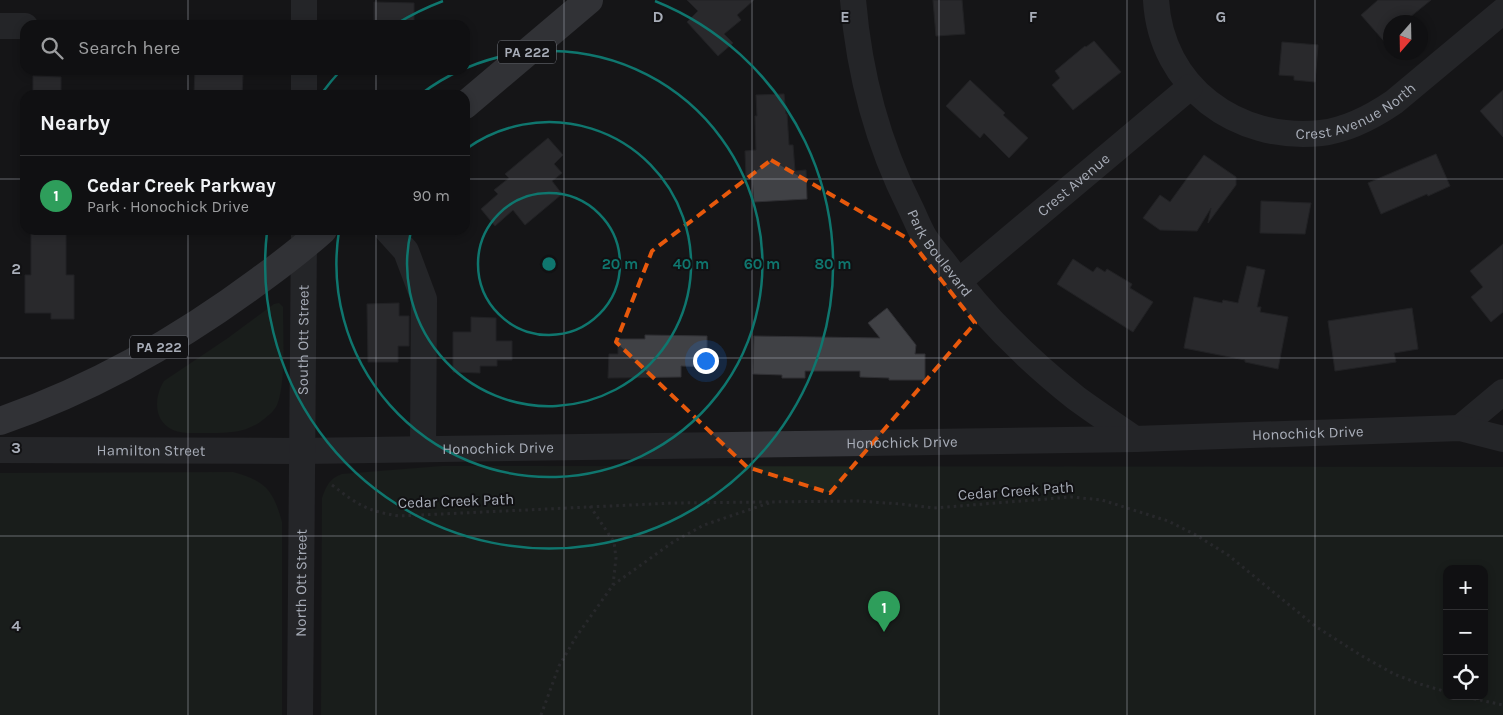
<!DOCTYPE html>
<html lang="en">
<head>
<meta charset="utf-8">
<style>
  body { margin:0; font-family:Karla,sans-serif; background:#1e1e20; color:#f1f3f6 }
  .controls { position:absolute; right:15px; bottom:15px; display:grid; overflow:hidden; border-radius:10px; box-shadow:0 2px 8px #0003 }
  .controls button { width:45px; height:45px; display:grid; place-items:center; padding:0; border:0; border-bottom:1px solid #303032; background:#101012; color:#f1f3f6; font:25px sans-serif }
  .compass { position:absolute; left:1383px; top:15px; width:45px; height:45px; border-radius:50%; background:#101012; box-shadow:0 2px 8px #0003; rotate:200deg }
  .you { position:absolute; left:705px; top:360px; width:18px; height:18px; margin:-12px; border:4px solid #fff; border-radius:50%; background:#1a73e8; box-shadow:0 0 0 8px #1a73e833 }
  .badge { display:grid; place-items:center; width:32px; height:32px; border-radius:50%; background:#f2b134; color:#fff; font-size:16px; font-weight:700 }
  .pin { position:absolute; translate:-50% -41px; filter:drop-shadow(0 1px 2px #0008) }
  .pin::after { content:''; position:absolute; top:26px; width:18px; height:15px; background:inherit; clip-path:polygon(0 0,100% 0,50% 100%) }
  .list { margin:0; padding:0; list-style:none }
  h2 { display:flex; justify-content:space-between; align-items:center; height:65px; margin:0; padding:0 20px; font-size:21px }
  h2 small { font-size:16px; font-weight:400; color:#9c9d9f }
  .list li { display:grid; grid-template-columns:32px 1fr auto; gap:15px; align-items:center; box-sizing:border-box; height:80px; padding:0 20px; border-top:1px solid #303032 }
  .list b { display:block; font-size:19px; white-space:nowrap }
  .list p { margin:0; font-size:16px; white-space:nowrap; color:#9c9d9f }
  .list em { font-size:16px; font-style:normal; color:#9c9d9f }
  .icon { flex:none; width:28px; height:28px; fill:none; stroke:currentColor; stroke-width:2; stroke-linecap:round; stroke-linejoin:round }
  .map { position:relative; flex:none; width:1503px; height:715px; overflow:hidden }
  .search { position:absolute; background:#101012; box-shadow:0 2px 8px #0003; left:20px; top:20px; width:450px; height:55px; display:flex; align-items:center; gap:12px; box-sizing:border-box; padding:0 18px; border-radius:15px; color:#9c9d9f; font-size:19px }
  .panel { position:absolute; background:#101012; box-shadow:0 2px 8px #0003; left:20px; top:90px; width:450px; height:145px; border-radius:15px }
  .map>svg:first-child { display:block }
  .green { fill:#1e261f; fill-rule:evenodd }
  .building { fill:#404145; stroke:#303034 }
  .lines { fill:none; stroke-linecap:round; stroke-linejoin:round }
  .path { stroke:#3d3f44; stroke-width:3; stroke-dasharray:2.5 4; stroke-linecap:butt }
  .minor { stroke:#37383d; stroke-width:26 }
  .major { stroke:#53555c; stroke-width:28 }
  .marked { fill:none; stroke:#e8590c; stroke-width:4; stroke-dasharray:10 6; stroke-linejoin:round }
  .grid { fill:none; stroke:#a8adb8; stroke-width:1; stroke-opacity:0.55 }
  .ring { fill:none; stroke:#0f766e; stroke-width:2.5 }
  .labels { text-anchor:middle; stroke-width:4; stroke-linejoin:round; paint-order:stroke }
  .shield { fill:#111113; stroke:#7b7e86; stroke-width:1 }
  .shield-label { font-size:14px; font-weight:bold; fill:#a8adb8 }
  .street-label { font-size:15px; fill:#a8adb8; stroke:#111113 }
  .grid-label { font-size:16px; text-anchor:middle; font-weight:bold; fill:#a8adb8; stroke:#111113; stroke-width:4; stroke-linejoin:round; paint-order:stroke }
  .centre { fill:#0f766e; stroke:#111113; stroke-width:2.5 }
  .ring-label { font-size:15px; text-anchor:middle; font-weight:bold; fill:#0f766e; stroke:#111113; stroke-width:4; stroke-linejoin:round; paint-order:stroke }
</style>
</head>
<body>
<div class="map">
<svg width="1503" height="715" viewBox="0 0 1503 715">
  <rect width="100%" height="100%" fill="#161618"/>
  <path class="green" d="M279,303L283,307C283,333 286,383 277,405C275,410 269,415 264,419C246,434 226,433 203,433C193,433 182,434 173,430C153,421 154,397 164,381L228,338L274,304Z
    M442,466L1503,467V715H321L322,498C326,486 330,478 342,474ZM1447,569H1484V696H1447Z
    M233,472C266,481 273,490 282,522V715H0V473Z"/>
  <path class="building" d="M687,0H754L737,15L741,20L724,34L733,43L718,56L687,22L698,11Z
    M933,0H962L965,34L936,36Z
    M1378,0H1431L1404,22H1390V48L1361,15Z
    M374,2L414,3V25H374Z
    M1094,41L1121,72L1073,110L1052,85L1060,78L1055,71L1085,46L1086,47Z
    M1282,42L1318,45L1315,82L1294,80V76L1279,75Z
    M195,70H234V74H243L242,95H194Z
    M33,76L61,77V95H33Z
    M970,80L1005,113L1003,115L1028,138L1009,158L984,133L980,138L946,106Z
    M1503,90V137L1480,111Z
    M784,94L786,114H787L789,145H793L795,171L806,170L807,199L754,202L752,177H746L745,151L756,150L755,116H757L756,95Z
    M548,138L563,155L554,164L562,173L552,181L562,194L525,225L513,210L495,226L481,209L498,194L494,190L509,178L505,174Z
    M1436,154L1450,186L1428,196L1427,194L1381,214L1368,183Z
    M1204,155L1236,177V185L1208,223L1211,208L1197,231L1160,230L1143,218L1160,195L1170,202Z
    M1261,201L1311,203L1305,234L1260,233Z
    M31,230H66V275H74V319H51V313H25V275H31Z
    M1503,244V312L1491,322L1471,297L1483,287L1470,271Z
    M1073,259L1093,272L1097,267L1105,272L1107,269L1132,284L1130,288L1153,302L1133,332L1057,284Z
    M1247,266L1265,270L1257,307H1261L1260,312L1288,317L1278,369L1245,362V360L1184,348L1194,297L1222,303L1223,300L1238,303Z
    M399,303V316H409V346H398V362H368L367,304Z
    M887,308L916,345L915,354H925V380H889V378L860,377V371H805V378H782V375L753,374L754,336L880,338L868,323Z
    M1412,308L1418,349L1394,353L1396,362L1335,371L1328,321Z
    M471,317L496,318V341H512V360H497V366H480V373L453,372V332H471Z
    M645,335L707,336V367L681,366V377L608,378L609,354H618V339H645Z"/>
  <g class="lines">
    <path class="path" d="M332,485C358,505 367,511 399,516L673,503L858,501L901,504L934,508L1071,497L1102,500L1168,521L1196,535L1228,555L1315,626L1362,656L1394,674L1420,684L1447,692
      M590,506L614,542L616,558L613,585
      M1461,696L1503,705
      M541,715L559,666L576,637L613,585L673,542L704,525L769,503"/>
    <g class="minor">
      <path d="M304,0V25"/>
      <path id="s1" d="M853,0C859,72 877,142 910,207C915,217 919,228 925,238C931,247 939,256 946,265C982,315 1027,359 1076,398C1095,412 1115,425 1135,439"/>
      <path id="s2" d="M1156,0C1161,87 1237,142 1321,133C1348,130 1372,117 1394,102L1503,11"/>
      <path d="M0,26H25"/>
      <path d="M304,95V70"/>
      <path d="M387,230L406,251L424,299L423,449"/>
      <path id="s3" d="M958,282L1190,87"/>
      <path d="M1460,428L1503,392"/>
      <path id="s4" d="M0,450L301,451L731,445L1135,439L1460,428L1503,439"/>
      <path id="s5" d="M300,715L304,230"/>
    </g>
    <path class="major" d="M465,105L589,0
      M0,421C93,389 182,338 260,280C282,264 303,248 323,230"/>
  </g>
  <path d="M0 0H1503V715H0ZM771,160L910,240L975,323L830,493L747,467L616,342L652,251Z" fill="#161618" fill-opacity=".55" fill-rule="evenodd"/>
  <path class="marked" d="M771,160L910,240L975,323L830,493L747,467L616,342L652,251Z"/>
  <path class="grid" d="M188,0V25M376,0V25M564,0V715M752,0V715M939,0V715M1127,0V715M1315,0V715M188,70V95M376,70V95M0,179H25M465,179H1503M188,230V715M376,230V715M0,358H1503M0,536H1503"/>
  <g class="ring">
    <circle cx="549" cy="264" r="71"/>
    <path d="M466 149A142 142 0 1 1 411 231"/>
    <path d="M421 94A213 213 0 0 1 461 70M466 68A213 213 0 1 1 339 231"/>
    <path d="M322 93A284 284 0 0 1 341 70M396 24A284 284 0 0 1 443 1M655 1A284 284 0 1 1 267 232"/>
  </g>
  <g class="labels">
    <g class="shield">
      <rect x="498" y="40.5" width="58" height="23" rx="4"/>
      <rect x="130" y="335.5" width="58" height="23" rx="4"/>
    </g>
    <g class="shield-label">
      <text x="527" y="57">PA 222</text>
      <text x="159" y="352">PA 222</text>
    </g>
    <g class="street-label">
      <text dy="5" stroke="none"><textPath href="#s2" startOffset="278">Crest Avenue North</textPath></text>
      <text dy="5" stroke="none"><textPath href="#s3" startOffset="151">Crest Avenue</textPath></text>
      <text dy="5" stroke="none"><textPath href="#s1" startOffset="271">Park Boulevard</textPath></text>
      <text dy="5" stroke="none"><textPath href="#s5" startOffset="375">South Ott Street</textPath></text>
      <text dy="5" stroke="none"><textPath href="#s4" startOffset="1308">Honochick Drive</textPath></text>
      <text dy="5" stroke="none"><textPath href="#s4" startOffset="902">Honochick Drive</textPath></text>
      <text dy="5" stroke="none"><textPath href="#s4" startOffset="498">Honochick Drive</textPath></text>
      <text dy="5" stroke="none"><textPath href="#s4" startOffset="151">Hamilton Street</textPath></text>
      <text transform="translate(1016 491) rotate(-4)" y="5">Cedar Creek Path</text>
      <text transform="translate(456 501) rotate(-2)" y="5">Cedar Creek Path</text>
      <text dy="5" stroke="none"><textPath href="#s5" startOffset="132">North Ott Street</textPath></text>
    </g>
  </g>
  <g class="grid-label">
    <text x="658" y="22">D</text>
    <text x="845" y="22">E</text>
    <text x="1033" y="22">F</text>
    <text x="1221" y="22">G</text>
    <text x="16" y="274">2</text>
    <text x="16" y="453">3</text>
    <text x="16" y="631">4</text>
  </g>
  <circle cx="549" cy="264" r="8" class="centre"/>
  <g class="ring-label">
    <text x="620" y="269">20 m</text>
    <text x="691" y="269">40 m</text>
    <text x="762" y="269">60 m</text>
    <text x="833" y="269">80 m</text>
  </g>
</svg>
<div class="controls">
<button>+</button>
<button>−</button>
<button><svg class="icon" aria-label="locate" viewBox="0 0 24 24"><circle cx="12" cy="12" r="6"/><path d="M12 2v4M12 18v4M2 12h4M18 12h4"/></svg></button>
</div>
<svg class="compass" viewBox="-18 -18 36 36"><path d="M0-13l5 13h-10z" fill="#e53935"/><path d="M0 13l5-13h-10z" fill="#9c9d9f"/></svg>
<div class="you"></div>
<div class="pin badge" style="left:884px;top:632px;background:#2e9e5b">1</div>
<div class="search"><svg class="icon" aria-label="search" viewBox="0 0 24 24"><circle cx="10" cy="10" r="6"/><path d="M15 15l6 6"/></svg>Search here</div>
<section class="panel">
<h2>Nearby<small></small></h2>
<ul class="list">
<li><span class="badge" style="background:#2e9e5b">1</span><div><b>Cedar Creek Parkway</b><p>Park · Honochick Drive</p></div><em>90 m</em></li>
</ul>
</section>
</div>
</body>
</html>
